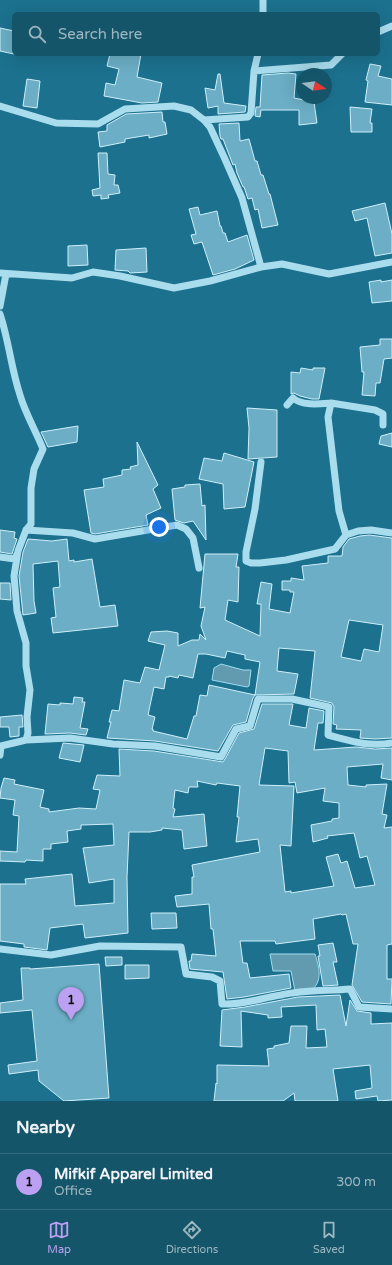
<!DOCTYPE html>
<html lang="en">
<head>
<meta charset="utf-8">
<style>
  body { margin:0; font-family:"Varela Round",sans-serif; background:#225e72; color:#f1f3f6 }
  .compass { position:absolute; left:296px; top:68px; width:36px; height:36px; border-radius:50%; background:#15556a; box-shadow:0 4px 16px #0002; rotate:103deg }
  .you { position:absolute; left:159px; top:527px; width:14px; height:14px; margin:-10px; border:3px solid #fff; border-radius:50%; background:#1a73e8; box-shadow:0 0 0 6px #1a73e833 }
  .badge { display:grid; place-items:center; width:26px; height:26px; border-radius:50%; background:#bca0f2; color:#111; font-size:13px; font-weight:700 }
  .pin { position:absolute; translate:-50% -33px; filter:drop-shadow(0 1px 2px #0008) }
  .pin::after { content:''; position:absolute; top:21px; width:14px; height:12px; background:inherit; clip-path:polygon(0 0,100% 0,50% 100%) }
  .list { margin:0; padding:0; list-style:none }
  h2 { display:flex; justify-content:space-between; align-items:center; height:52px; margin:0; padding:0 16px; font-size:17px }
  h2 small { font-size:13px; font-weight:400; color:#9db7c1 }
  .list li { display:grid; grid-template-columns:26px 1fr auto; gap:12px; align-items:center; box-sizing:border-box; height:56px; padding:0 16px; border-top:1px solid #346b7e }
  .list b { display:block; font-size:15px; white-space:nowrap }
  .list p { margin:0; font-size:13px; white-space:nowrap; color:#9db7c1 }
  .list em { font-size:13px; font-style:normal; color:#9db7c1 }
  .icon { flex:none; width:22px; height:22px; fill:none; stroke:currentColor; stroke-width:2; stroke-linecap:round; stroke-linejoin:round }
  .map { position:relative; flex:none; width:392px; height:1101px; overflow:hidden }
  .search { position:absolute; background:#15556a; box-shadow:0 4px 16px #0002; left:12px; right:12px; top:12px; height:44px; display:flex; align-items:center; gap:10px; box-sizing:border-box; padding:0 14px; border-radius:6px; color:#9db7c1; font-size:15px }
  .sheet { height:108px; background:#15556a }
  nav { display:flex; justify-content:space-around; align-items:center; box-sizing:border-box; height:56px; border-top:1px solid #346b7e; background:#15556a; font-size:11px; color:#9db7c1 }
  nav a { display:grid; justify-items:center; gap:2px }
  nav .on { color:#bca0f2 }
  .map>svg:first-child { display:block }
  .water { fill:#629baf; stroke:#9ddcf0 }
  .building { fill:#6baec5; stroke:#cfeffa; fill-rule:evenodd }
  .lines { fill:none; stroke-linecap:round; stroke-linejoin:round }
  .minor { stroke:#a9ddee; stroke-width:7 }
</style>
</head>
<body>
<div class="map">
<svg width="392" height="1101" viewBox="0 0 392 1101">
  <rect width="100%" height="100%" fill="#1c718e"/>
  <path class="water" d="M221,664L243,670H251L249,686L247,687L212,680L214,668Z
    M270,954H315C319,967 323,980 312,990L295,991L291,971H273Z"/>
  <path class="building" d="M0,28L14,31V54L0,51Z
    M110,54H141L137,77L162,83L158,102L142,103L104,96L106,83L115,85L119,69L107,66Z
    M370,64L381,66L378,76L392,79V105L365,102L368,81L366,80Z
    M288,73L296,74L294,98L314,102L317,123L299,125V110H261L260,117L255,116L256,107H260L262,75Z
    M218,74H220L224,103L246,106L245,112L218,114V106L208,108L205,88L215,90Z
    M27,79L40,81L37,108L23,106Z
    M350,107L372,109L370,123H372V132H351Z
    M162,112L163,122H165L167,134L149,138V135L125,139V142L100,147L98,132L107,131V125L126,114Z
    M239,123L240,141L249,139L255,161H257L261,175H263L269,194H270L278,225L262,228L258,209L255,210L252,198L248,199L244,187H243L237,173L235,164L233,165L223,139H221L220,136L219,124Z
    M98,153H107L108,174L115,175L114,185H118L120,193L108,195L109,198L101,199V195L93,196L92,190L100,188Z
    M385,203L392,234V253L375,256L367,218L355,221L352,211Z
    M198,207L200,215L217,211L220,226H221L223,233H225L228,242L247,235L254,260L235,269L213,275L202,242L194,244L191,235L196,234L189,209Z
    M87,245L88,265L68,266V246Z
    M146,248L147,272L130,273L128,271L115,270L116,250Z
    M381,280V282L392,280V301L372,303L369,282Z
    M380,339H392V358L384,359L380,383H376L375,396L362,395L364,372H362L360,347L380,345Z
    M301,368L313,370V368H325L319,399H312L300,396L294,393L291,394V372L300,373Z
    M247,408L277,410V457L248,459L249,428Z
    M78,426L77,442L48,447L41,432Z
    M392,433V447L379,444L381,436Z
    M137,442L158,485L153,489L161,508L146,515L148,525L95,534L91,533L84,490L104,487L103,479L122,475V470L131,469L130,467L138,465Z
    M224,453L254,462L245,507L224,509L223,484L199,479L204,458L222,461Z
    M200,484L202,506L205,505L206,540L193,521L184,523L175,520L172,489L185,487V485Z
    M0,530L15,532L14,538L17,539L12,554L0,552Z
    M369,535L392,538V738L375,739L360,738L361,730L336,729L337,725L333,724L334,707L332,703L310,698L315,651L279,648L277,671L298,674L294,694L255,695L253,698L246,722L233,725L218,751L155,741L107,738L111,722H109L112,710L119,711L124,680L140,683L145,667L159,670L165,645L148,641L151,632L167,631L178,633V646L192,640H199L200,634L206,640L201,626L205,607L200,608L205,554H238L236,567H239L238,602L228,600L225,620L260,636L261,604H257L261,582L272,584L269,609L290,613L294,592H290V590H282V581H291V578L304,580L302,566L328,563V556H342L343,547L349,539L360,536ZM349,620L383,625L379,652L364,649L361,661L341,657ZM227,651L245,655V659L260,662L255,695L209,685L207,696L200,695L196,716H194L187,739L153,731V729H152L155,717L148,715L154,687L164,689L166,677H169V676L178,678L179,675L193,678L198,654H206L225,658Z
    M28,539L52,541L67,539L69,561L74,560V562L92,559L100,607L115,605L118,626L53,633L51,618L56,617L53,588L60,587L58,561L33,564L34,601L36,613L23,615L19,576L23,552Z
    M0,583H10L11,600L0,599Z
    M74,697L83,698L82,702H85L80,728L88,729L86,735L70,733L45,734L48,704L60,705V703L73,704Z
    M262,704H293L289,725L306,728L309,708L324,711L323,723H318L314,750L356,747L375,749L392,748V780L381,778L383,764L347,767L348,785L366,787V785L387,784L382,814L387,815L384,828L392,827V944L387,945V979H392L391,1004L362,1002L352,985L358,944H353L346,914L342,915L341,914L313,919L315,939L276,944L275,941H240L243,963H247L250,978L289,974L291,988L244,997L227,999L223,972L190,969L189,961H191L192,954L216,956L213,929H211L209,904L177,907L175,896L192,894V877H194L192,865L260,852L258,839L236,842L239,817H237L240,786L217,783L216,785L197,781L198,787H189L188,793L175,790L173,808L175,809L173,817L204,814L207,846L184,849L182,830L162,828V830L150,832H129L127,877L128,933L85,938L83,924L50,928L47,950L24,947V944L0,941V884H26L25,879L72,874L75,906L114,903V879L89,883L83,848L114,845L113,824L81,825V829L67,831L68,842L51,844V849H43V861L26,860L25,862L0,861V851L17,852L19,816L13,815L15,800L0,798L1,788L4,778L15,780L14,784L44,790L40,807L49,809V812L79,808L96,809L100,790L93,789L97,775L120,776L119,749L154,751L223,762L225,759L239,733L254,729ZM265,748L288,751L289,783L295,782L297,793L325,788L323,801L339,803V818L332,819V821L311,825L313,842L328,838L327,836L354,833L360,858L367,856L375,885L355,888L347,861L341,863L338,854L326,857L334,886L291,893V891L285,892L280,845L291,846L294,786L259,785Z
    M22,715L23,727H19V736L10,737L9,727H0V717Z
    M63,743L84,745L80,762L59,758Z
    M151,913H176L177,928L152,929Z
    M333,943L337,962H333L338,985L323,986L318,956H320L318,945Z
    M105,957H122V965L106,966Z
    M99,964L109,1098L64,1101L39,1081L38,1070L9,1074L8,1065L37,1061L32,1010L0,1013V1003L23,1000L21,968H30V969Z
    M125,965H149V978L125,979Z
    M340,995L346,1026L350,1000L357,1011L371,1013V1024L392,1023V1100L378,1101L377,1096L356,1099L355,1091L372,1088L370,1065L333,1069L338,1101H295L294,1093L283,1101H214L216,1083L217,1084V1065L269,1066L267,1049L274,1048V1046L289,1043L291,1026H307L306,1048L327,1047L325,1029L317,1030L316,1005L281,1007L282,1017L268,1018V1015L241,1011L242,1047L220,1046L222,1010L245,1007L298,997Z"/>
  <g class="lines">
    <path class="minor" d="M263,14V0
      M378,32L392,26
      M254,71L331,65L342,54
      M0,106L56,123L98,124L125,109L174,106L191,110L204,120L210,127L224,157L242,198L261,267L282,264L329,274L392,262
      M204,120L248,117L251,113L254,71L258,54
      M0,273L72,278L93,272L120,276L174,288L210,281L261,267
      M0,306L6,274
      M0,314C9,341 11,368 20,395C25,413 36,431 43,449L34,469L31,488V524L26,530L18,551L14,576L17,611L26,643V666L30,690L27,717L28,733L26,740
      M287,405L293,398C302,406 319,404 331,403
      M261,462L255,509L246,552V561L251,563H260L286,560L335,549L346,535L358,531L371,530L392,533
      M26,530L73,533L95,539L177,525L186,529L193,538L199,568
      M346,535L339,511L328,417L331,403L375,410L383,414V425
      M0,557L15,559L17,554
      M0,755L1,746L26,740L70,738L113,744L155,746L221,757L236,729L250,726L258,699H292L329,707L328,735C352,741 367,747 392,743
      M0,949L51,955L100,946L181,947L186,974L212,977L220,981L222,1004C243,1005 261,998 281,995C303,990 327,991 350,989L359,1007L392,1009"/>
  </g>
</svg>
<svg class="compass" viewBox="-18 -18 36 36"><path d="M0-13l5 13h-10z" fill="#e53935"/><path d="M0 13l5-13h-10z" fill="#9db7c1"/></svg>
<div class="you"></div>
<div class="pin badge" style="left:71px;top:1020px">1</div>
<div class="search"><svg class="icon" aria-label="search" viewBox="0 0 24 24"><circle cx="10" cy="10" r="6"/><path d="M15 15l6 6"/></svg>Search here</div>
</div>
<section class="sheet">
<h2>Nearby<small></small></h2>
<ul class="list">
<li><span class="badge">1</span><div><b>Mifkif Apparel Limited</b><p>Office</p></div><em>300 m</em></li>
</ul>
</section>
<nav>
<a class="on"><svg class="icon" aria-label="map" viewBox="0 0 24 24"><path d="M3 6l6-2 6 2 6-2v14l-6 2-6-2-6 2zM9 4v14M15 6v14"/></svg>Map</a>
<a><svg class="icon" aria-label="directions" viewBox="0 0 24 24"><path d="M12 3l9 9-9 9-9-9zM9 14v-3h6M13 9l2 2-2 2"/></svg>Directions</a>
<a><svg class="icon" aria-label="saved" viewBox="0 0 24 24"><path d="M7 4h10v16l-5-4-5 4z"/></svg>Saved</a>
</nav>
</body>
</html>
